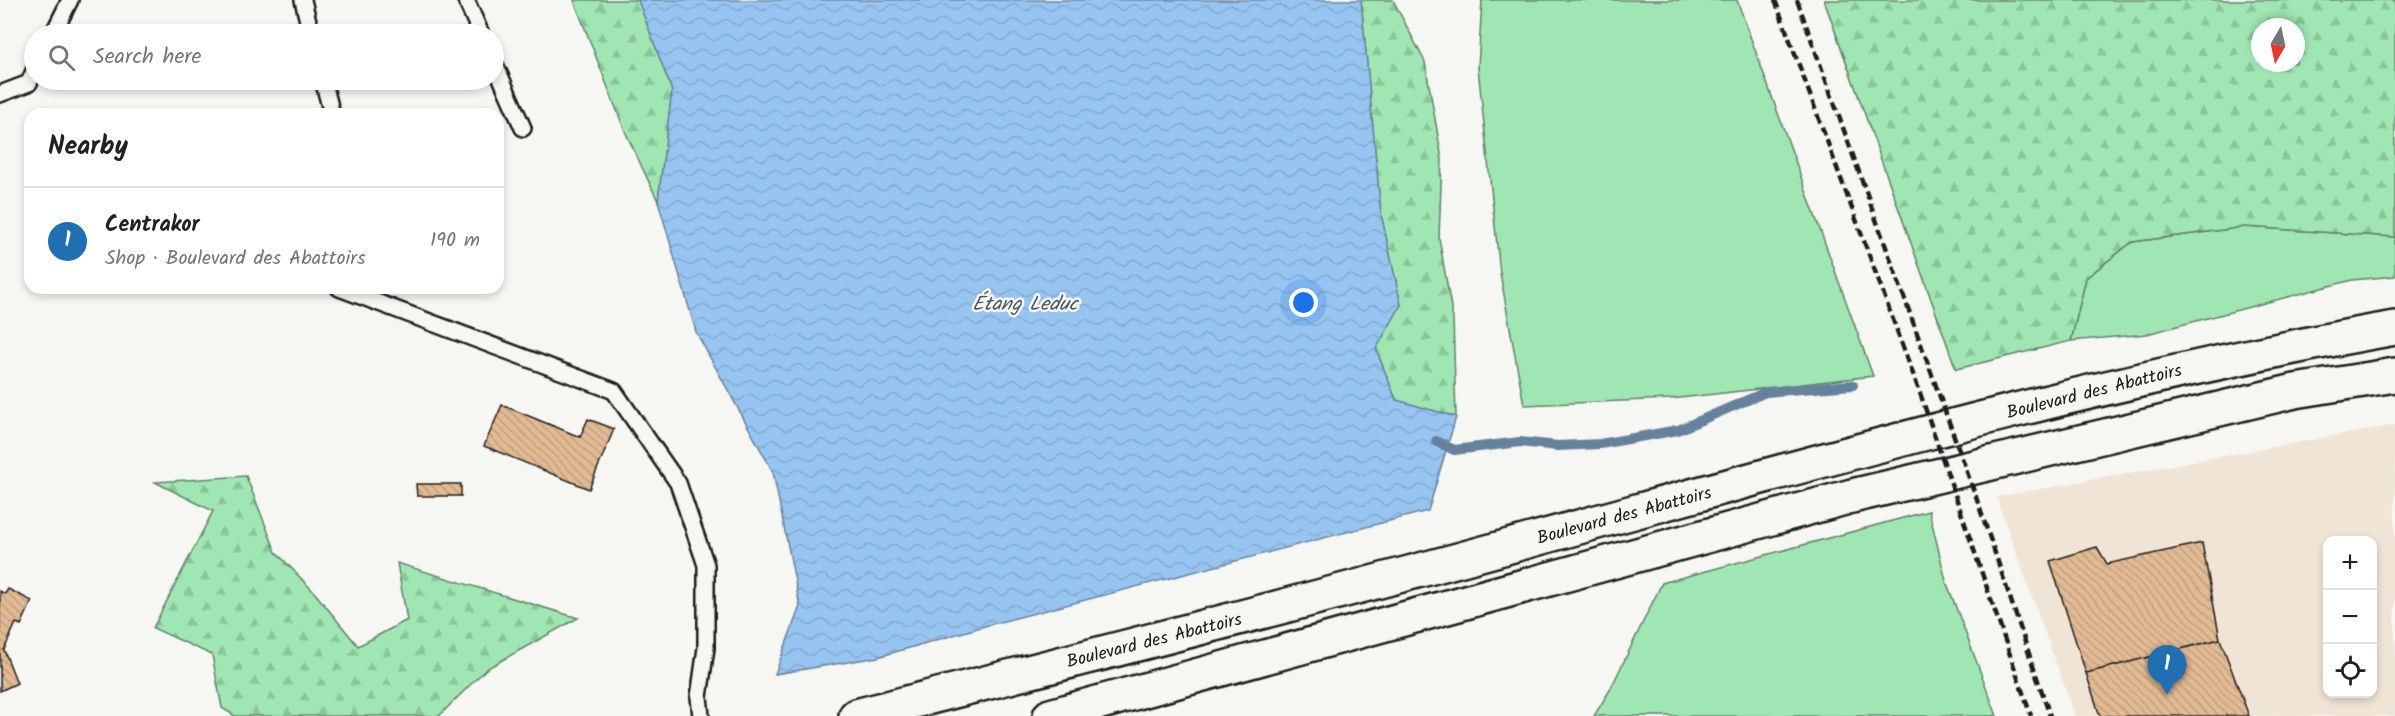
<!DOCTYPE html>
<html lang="en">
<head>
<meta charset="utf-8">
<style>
  body { margin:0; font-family:Kalam,sans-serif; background:#f6f6f6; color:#202124 }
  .controls { position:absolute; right:18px; bottom:18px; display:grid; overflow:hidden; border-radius:12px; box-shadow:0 3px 9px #0003 }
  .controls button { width:54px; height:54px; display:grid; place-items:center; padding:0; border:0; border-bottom:2px solid #e0e0e0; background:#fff; color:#202124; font:30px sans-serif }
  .compass { position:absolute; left:2251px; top:18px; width:54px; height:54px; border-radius:50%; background:#fff; box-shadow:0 3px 9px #0003; rotate:189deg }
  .you { position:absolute; left:1304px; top:303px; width:21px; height:21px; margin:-15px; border:4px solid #fff; border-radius:50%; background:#1a73e8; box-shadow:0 0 0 9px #1a73e833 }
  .badge { display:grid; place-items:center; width:39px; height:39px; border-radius:50%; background:#1f6fb2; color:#fff; font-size:20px; font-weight:700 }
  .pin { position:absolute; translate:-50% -50px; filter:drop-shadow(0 2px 3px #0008) }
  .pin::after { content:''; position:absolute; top:32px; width:21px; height:18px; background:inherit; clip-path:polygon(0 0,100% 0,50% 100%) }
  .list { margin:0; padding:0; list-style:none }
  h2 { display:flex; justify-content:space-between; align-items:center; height:78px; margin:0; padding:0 24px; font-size:26px }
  h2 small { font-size:20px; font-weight:400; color:#757577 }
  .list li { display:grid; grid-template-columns:39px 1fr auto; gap:18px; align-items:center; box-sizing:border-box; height:108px; padding:0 24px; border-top:2px solid #e0e0e0 }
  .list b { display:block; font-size:22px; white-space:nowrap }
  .list p { margin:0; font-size:20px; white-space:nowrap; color:#757577 }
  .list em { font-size:20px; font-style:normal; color:#757577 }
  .icon { flex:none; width:33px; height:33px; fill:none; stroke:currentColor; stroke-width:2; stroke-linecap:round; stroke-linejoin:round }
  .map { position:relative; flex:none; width:2395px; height:716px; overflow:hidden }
  .search { position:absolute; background:#fff; box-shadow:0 3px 9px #0003; left:24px; top:24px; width:480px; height:66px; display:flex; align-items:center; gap:15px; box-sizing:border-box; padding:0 21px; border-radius:33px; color:#757577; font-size:22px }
  .panel { position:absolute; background:#fff; box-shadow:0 3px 9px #0003; left:24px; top:108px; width:480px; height:186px; border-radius:18px }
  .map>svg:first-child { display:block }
  .built { fill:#f0e4d6; fill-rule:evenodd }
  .green { fill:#a0e6b2; stroke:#5e8167; stroke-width:1.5 }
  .forest { fill:url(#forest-firs); stroke:#5e8167; stroke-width:1.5; fill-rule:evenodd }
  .water { fill:url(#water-waves); stroke:#66819c; stroke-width:1.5 }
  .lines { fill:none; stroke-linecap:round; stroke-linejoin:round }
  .stream { stroke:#66819c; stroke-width:10 }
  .building { fill:url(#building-back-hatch); stroke:#1c1c1c; stroke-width:1.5 }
  .service-casing { stroke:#1c1c1c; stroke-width:20 }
  .tertiary-casing { stroke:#1c1c1c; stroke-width:38 }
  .service { stroke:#f6f6f2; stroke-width:15 }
  .tertiary { stroke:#f6f6f2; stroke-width:33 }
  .rail { stroke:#1c1c1c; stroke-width:4.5; stroke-dasharray:9 4.5; stroke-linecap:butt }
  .labels { text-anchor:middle; stroke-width:5; stroke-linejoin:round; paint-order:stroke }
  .street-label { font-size:18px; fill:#1c1c1c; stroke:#f6f6f2 }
  .water-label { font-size:20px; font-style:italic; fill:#475767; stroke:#f6f6f2 }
</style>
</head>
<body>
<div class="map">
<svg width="2395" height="716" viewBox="0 0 2395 716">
  <defs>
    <pattern id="forest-firs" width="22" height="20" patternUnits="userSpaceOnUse" patternTransform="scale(1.5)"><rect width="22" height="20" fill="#a0e6b2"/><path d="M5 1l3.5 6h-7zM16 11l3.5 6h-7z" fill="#89c598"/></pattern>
    <pattern id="water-waves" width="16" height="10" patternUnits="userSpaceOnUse" patternTransform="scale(1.5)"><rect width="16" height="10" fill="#97c5f1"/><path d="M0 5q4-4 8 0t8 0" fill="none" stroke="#82a9ce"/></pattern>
    <pattern id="building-back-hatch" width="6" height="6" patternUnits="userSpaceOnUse" patternTransform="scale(1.5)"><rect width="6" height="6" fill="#e2ba93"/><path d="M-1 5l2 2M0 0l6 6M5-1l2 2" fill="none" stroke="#c19f7e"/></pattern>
  </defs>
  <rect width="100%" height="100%" fill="#f6f6f2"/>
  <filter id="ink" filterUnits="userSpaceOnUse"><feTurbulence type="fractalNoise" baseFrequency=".0167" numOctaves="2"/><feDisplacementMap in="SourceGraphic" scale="12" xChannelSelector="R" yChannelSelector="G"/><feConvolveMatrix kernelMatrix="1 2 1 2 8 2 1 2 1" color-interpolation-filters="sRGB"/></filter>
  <g filter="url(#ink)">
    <path class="built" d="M2395,425V716H2075L1996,497ZM2328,540H2372V694H2328Z"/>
    <path class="green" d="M1482,0H1737L1873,376L1671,399L1524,405L1500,273L1478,68Z
      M2245,227L2395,237V276L2352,280L2147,334L2071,341L2086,278L2132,242Z
      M1929,511L1946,581L1997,716H1594L1610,690L1662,583Z"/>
    <path class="forest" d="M574,0H638L672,91L658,201L624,129Z
      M1361,0H1393L1425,62L1442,159L1439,238L1453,319L1456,417L1396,400L1376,349L1401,305L1381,214Z
      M1824,0H2395V237L2245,227L2132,242L2086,278L2071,341L1956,369ZM2260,27H2296V63H2260Z
      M246,476L276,552L314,592L358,646L407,620L397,563L578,618L486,669L439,716H235L222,708L212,655L153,628L213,511L155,482Z"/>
    <path class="water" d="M638,0H1361L1381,214L1401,305L1376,349L1396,400L1456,417L1428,511L981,627L878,657L775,674L800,606L773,472L696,332L658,201L672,91Z"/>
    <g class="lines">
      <path class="stream" d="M1436,441L1454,450L1520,442L1558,446L1600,444L1678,430L1766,392L1853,385"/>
    </g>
    <path class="building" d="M502,405L580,437L588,419L614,429L589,489L484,446Z
      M416,484H461V496H417Z
      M2202,543L2220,639L2086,673L2050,561L2097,547L2107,564Z
      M8,589L32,601L21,625L16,623L4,650L17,683L0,691V591L5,594Z
      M2220,639L2249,716H2100L2086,673Z"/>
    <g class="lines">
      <defs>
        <path id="service" d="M303,0L311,34
          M466,0L481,34
          M53,34L70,0
          M494,62L523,128
          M323,80L332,114
          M0,94L29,83L34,71
          M339,288L614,391L678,483L706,565V648L699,697L701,716"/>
        <path id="tertiary" d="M856,716C1083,658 1310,601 1535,539C1820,461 2104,379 2395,328
          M1050,716L1852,496L2295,391L2395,375"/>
      </defs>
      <use href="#service" class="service-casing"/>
      <use href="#tertiary" class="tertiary-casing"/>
      <use href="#service" class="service"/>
      <use href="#tertiary" class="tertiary"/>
      <path class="rail" d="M1775,0L1920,393L2031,716
        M1797,0L1976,497L2050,716"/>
    </g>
  </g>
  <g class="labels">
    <g class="street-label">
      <text transform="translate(2094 391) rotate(-14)" y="6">Boulevard des Abattoirs</text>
      <text transform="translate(1624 515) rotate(-15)" y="6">Boulevard des Abattoirs</text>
      <text transform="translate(1154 640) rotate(-14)" y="6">Boulevard des Abattoirs</text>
    </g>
    <g class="water-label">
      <text x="1025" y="310">Étang Leduc</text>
    </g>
  </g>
</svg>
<div class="controls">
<button>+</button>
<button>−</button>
<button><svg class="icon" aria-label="locate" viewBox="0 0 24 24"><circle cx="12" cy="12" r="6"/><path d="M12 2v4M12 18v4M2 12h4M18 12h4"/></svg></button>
</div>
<svg class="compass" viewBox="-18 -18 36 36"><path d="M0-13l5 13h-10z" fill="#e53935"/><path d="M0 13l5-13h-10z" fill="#757577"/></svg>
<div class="you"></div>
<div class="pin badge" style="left:2167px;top:695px">1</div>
<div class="search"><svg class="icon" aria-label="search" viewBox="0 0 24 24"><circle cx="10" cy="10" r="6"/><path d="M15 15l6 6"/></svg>Search here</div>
<section class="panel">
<h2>Nearby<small></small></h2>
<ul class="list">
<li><span class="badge">1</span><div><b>Centrakor</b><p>Shop · Boulevard des Abattoirs</p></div><em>190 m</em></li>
</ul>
</section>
</div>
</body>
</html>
